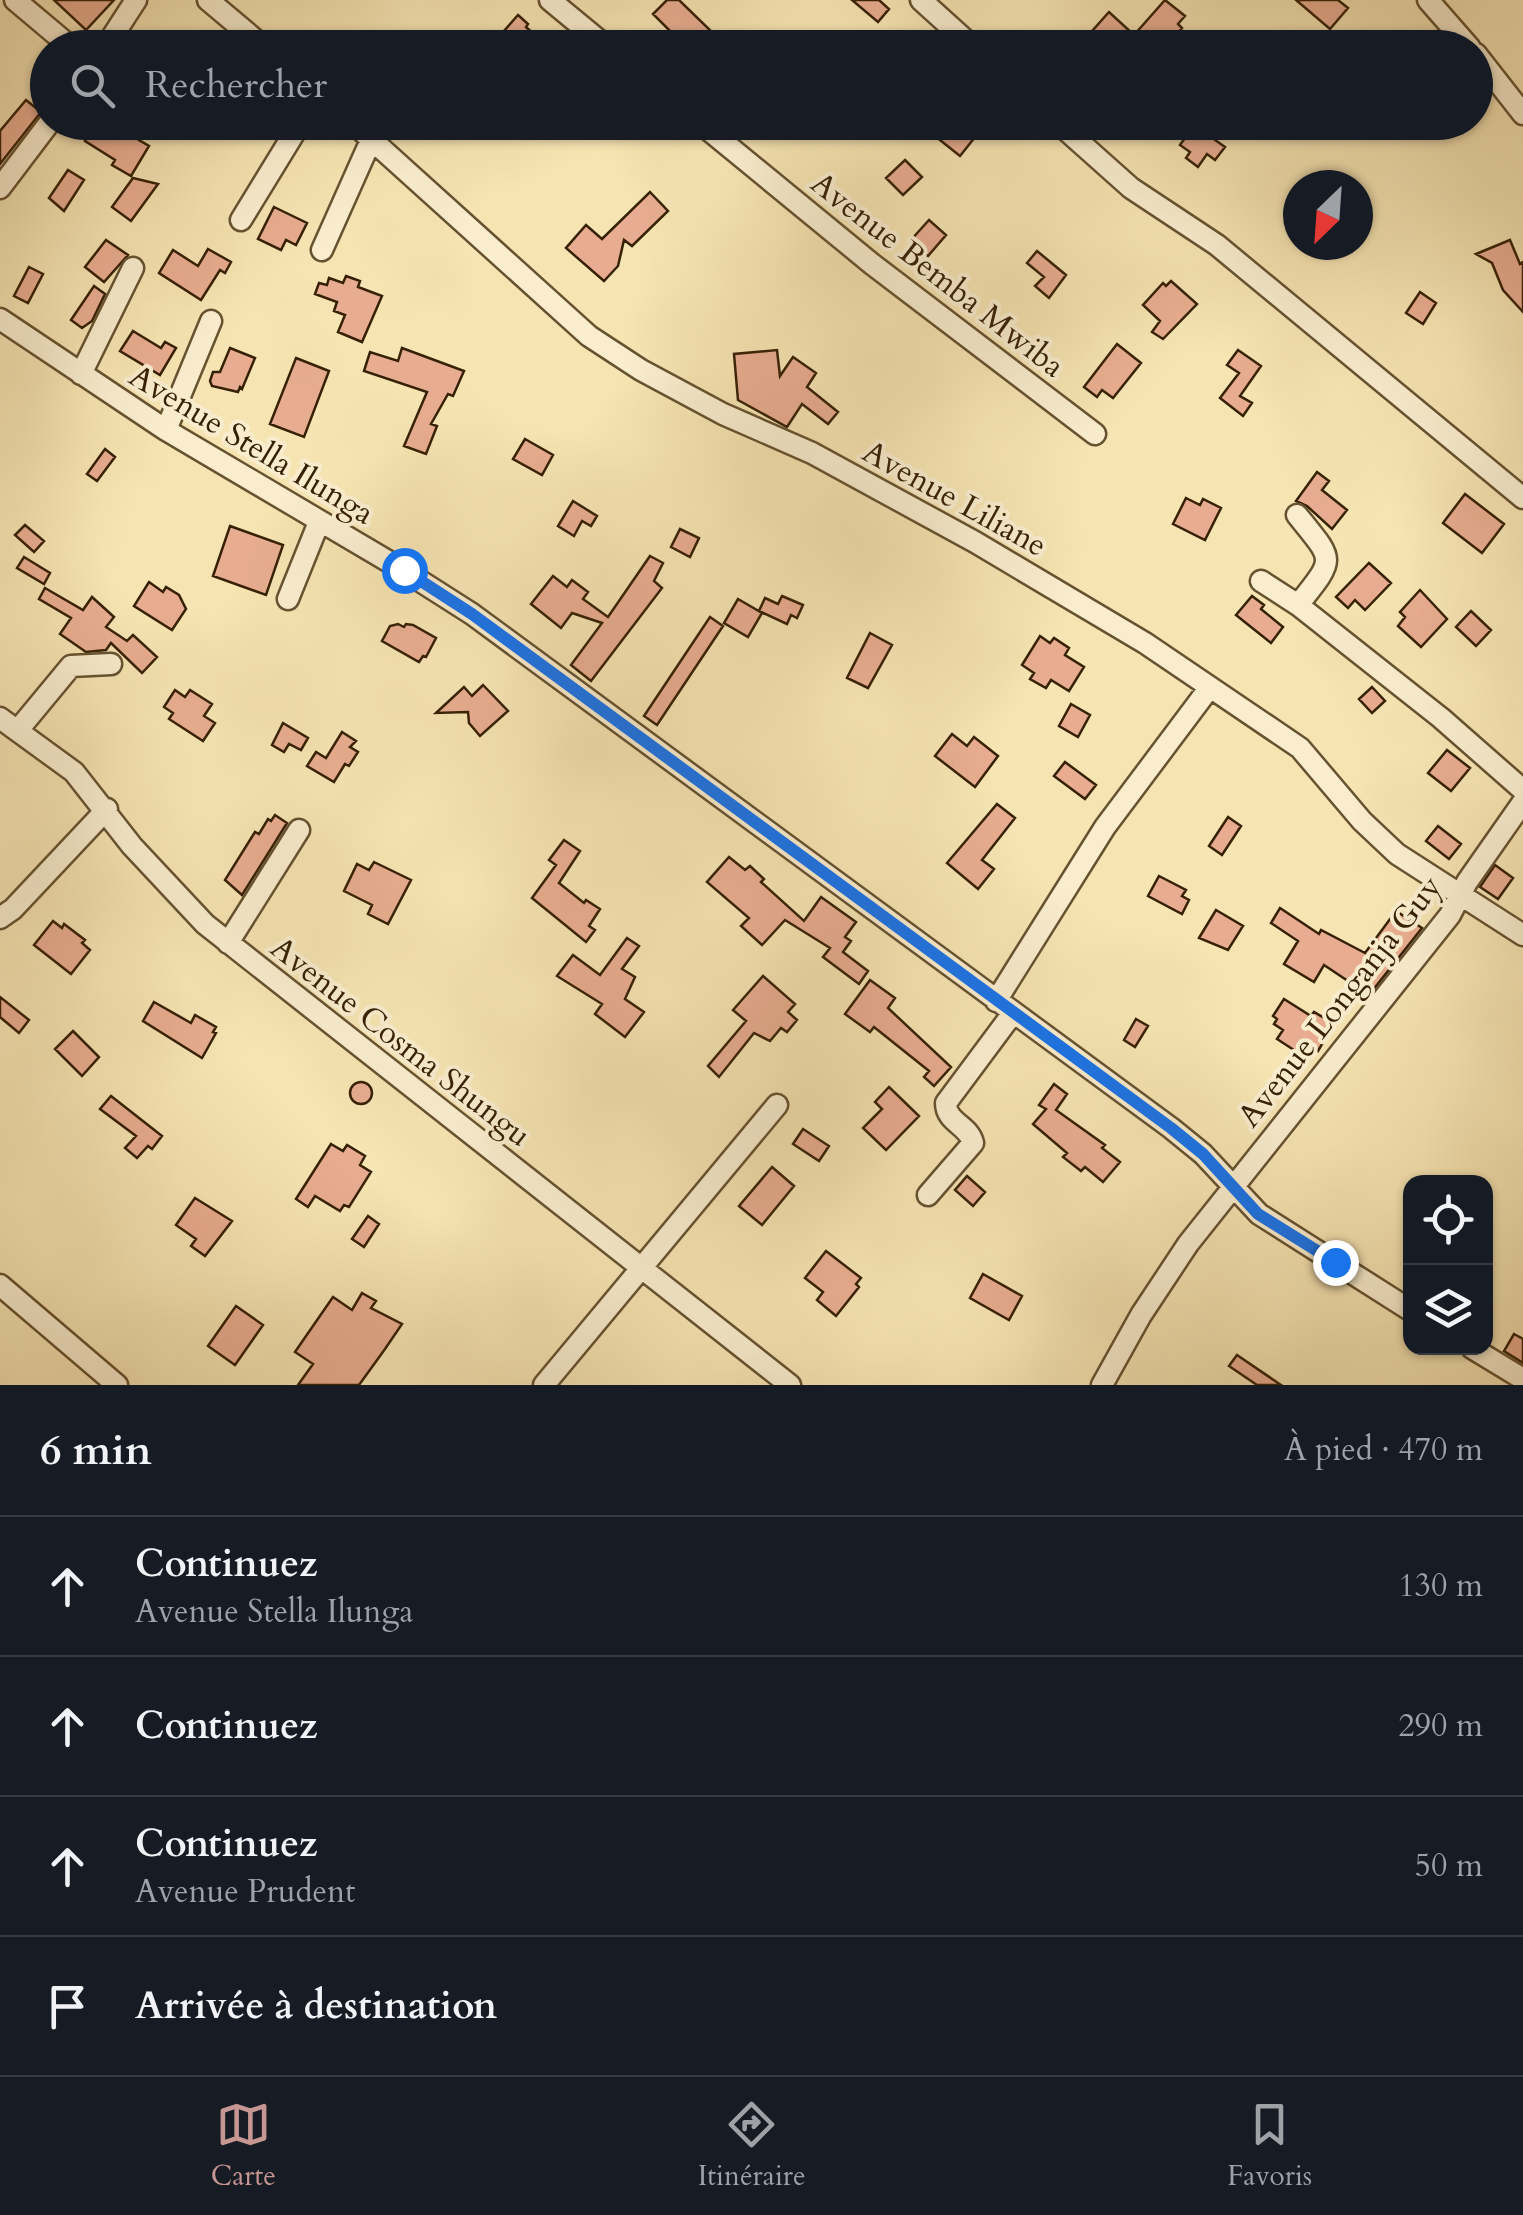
<!DOCTYPE html>
<html lang="fr">
<head>
<meta charset="utf-8">
<style>
  body { margin:0; font-family:Cardo,serif; background:#242831; color:#f1f3f6 }
  .controls { position:absolute; right:30px; bottom:30px; display:grid; overflow:hidden; border-radius:20px; box-shadow:0 2px 8px #0004 }
  .controls button { width:90px; height:90px; display:grid; place-items:center; padding:0; border:0; border-bottom:2px solid #363941; background:#171b24; color:#f1f3f6; font:50px sans-serif }
  .compass { position:absolute; left:1283px; top:170px; width:90px; height:90px; border-radius:50%; background:#171b24; box-shadow:0 2px 8px #0004; rotate:205deg }
  .stop { position:absolute; width:30px; height:30px; margin:-22px; border:8px solid #1a73e8; border-radius:50%; background:#fff }
  .stop.end { background:#1a73e8; border-color:#fff; box-shadow:0 2px 10px #0008 }
  .list { margin:0; padding:0; list-style:none }
  h2 { display:flex; justify-content:space-between; align-items:center; height:130px; margin:0; padding:0 40px; font-size:42px }
  h2 small { font-size:32px; font-weight:400; color:#9ea1a6 }
  .list li { display:grid; grid-template-columns:65px 1fr auto; gap:30px; align-items:center; box-sizing:border-box; height:140px; padding:0 40px; border-top:2px solid #363941 }
  .list b { display:block; font-size:38px; white-space:nowrap }
  .list p { margin:0; font-size:32px; white-space:nowrap; color:#9ea1a6 }
  .list em { font-size:32px; font-style:normal; color:#9ea1a6 }
  .icon { flex:none; width:55px; height:55px; fill:none; stroke:currentColor; stroke-width:2; stroke-linecap:round; stroke-linejoin:round }
  .map { position:relative; flex:none; width:1523px; height:1385px; overflow:hidden }
  .search { position:absolute; background:#171b24; box-shadow:0 2px 8px #0004; left:30px; right:30px; top:30px; height:110px; display:flex; align-items:center; gap:25px; box-sizing:border-box; padding:0 35px; border-radius:55px; color:#9ea1a6; font-size:38px }
  .sheet { height:690px; background:#171b24 }
  nav { display:flex; justify-content:space-around; align-items:center; box-sizing:border-box; height:140px; border-top:2px solid #363941; background:#171b24; font-size:28px; color:#9ea1a6 }
  nav a { display:grid; justify-items:center; gap:5px }
  nav .on { color:#c59692 }
  .map>svg:first-child { display:block }
  .building { fill:#e8ad90; stroke:#372105; stroke-width:2.5 }
  .lines { fill:none; stroke-linecap:round; stroke-linejoin:round }
  .minor-casing { stroke:#675230; stroke-width:25 }
  .minor { stroke:#f9edce; stroke-width:20 }
  .route { stroke:#1a73e8; stroke-width:12 }
  .labels { text-anchor:middle; stroke-width:8; stroke-linejoin:round; paint-order:stroke }
  .street-label { font-size:32px; fill:#372105; stroke:#f9edce }
</style>
</head>
<body>
<div class="map">
<svg width="1523" height="1385" viewBox="0 0 1523 1385">
  <rect width="100%" height="100%" fill="#f6e4b3"/>
  <filter id="stains"><feTurbulence type="fractalNoise" baseFrequency=".002" numOctaves="4"/><feColorMatrix values="0 0 0 0 .2 0 0 0 0 .09 0 0 0 0 .02 0 0 0 .5 -.17"/></filter>
  <radialGradient id="worn" r=".72"><stop offset=".6" stop-color="#630" stop-opacity="0"/><stop offset="1" stop-color="#630" stop-opacity=".3"/></radialGradient>
  <path class="building" d="M54,0H114L86,30Z
    M667,0H679L713,33L703,44L697,38L691,44L686,39L682,43L653,14Z
    M852,0H879L889,9L878,22Z
    M1165,0L1185,16L1178,24L1182,28L1164,48H1077L1109,12L1134,35Z
    M1296,0H1338L1348,8L1330,29Z
    M518,15L528,24L526,27L549,48H489Z
    M26,100L41,112L0,164V131Z
    M96,122H151L139,140L149,146L131,176L112,165L115,160L85,141Z
    M946,122H987L960,156L935,136Z
    M1194,125L1225,147L1215,160L1207,154L1198,167L1186,158L1190,152L1180,145Z
    M905,160L922,177L903,195L886,178Z
    M68,170L84,180L64,211L49,198Z
    M133,178L158,184L131,221L112,207Z
    M650,192L668,211L632,246L624,240L618,266L604,281L566,248L586,225L602,239Z
    M274,207L307,223L296,245L286,240L281,250L258,239Z
    M929,220L946,235L928,256L910,241Z
    M106,240L128,255L104,282L85,267Z
    M1510,240L1520,264L1523,262V312L1503,290L1492,263L1476,254Z
    M208,249L231,262L225,273L220,270L201,300L159,273L173,250L198,266Z
    M1037,251L1066,275L1049,298L1035,286L1044,277L1027,263Z
    M29,267L43,274L28,303L14,296Z
    M346,276L360,281L358,287L382,296L362,342L338,332L345,315L334,311L337,302L315,294L319,283L327,285L329,278L343,283Z
    M1171,281L1197,304L1163,339L1152,332L1160,321L1143,305L1163,283L1166,286Z
    M94,286L105,294L92,321L82,328L71,320Z
    M1420,292L1436,303L1423,324L1406,313Z
    M133,331L161,348L165,342L176,348L160,375L120,351Z
    M1117,344L1141,363L1113,398L1102,390L1097,397L1084,387Z
    M230,348L255,358L242,389L240,387L238,392L212,386L210,381L213,372H220Z
    M402,348L464,371L453,396L448,394L431,424L437,426L426,454L404,446L427,392L364,371L370,352L398,361Z
    M777,350L780,376L793,357L816,373L807,387L838,412L828,424L802,404L787,427L738,400L734,354Z
    M1238,350L1261,366L1240,396L1252,403L1243,416L1220,398L1239,373L1227,365Z
    M296,358L329,371L304,437L270,424Z
    M525,439L553,455L542,475L513,459Z
    M105,449L115,457L97,481L87,474Z
    M1317,472L1329,481L1322,490L1347,510L1332,529L1307,506L1296,501Z
    M1465,494L1504,524L1482,553L1443,523Z
    M1186,498L1200,505L1203,499L1221,508L1205,540L1173,524Z
    M573,501L597,516L591,526L582,521L574,536L558,526Z
    M25,525L44,541L34,552L15,535Z
    M230,526L283,545L266,595L213,576Z
    M680,529L699,538L690,557L671,547Z
    M650,556L663,563L654,581L662,588L591,681L571,665L602,623L572,613L561,628L531,604L553,576L567,587L572,580L588,592L583,599L608,617Z
    M24,557L50,573L44,584L17,568Z
    M1369,563L1391,583L1365,610L1355,600L1348,608L1336,597Z
    M149,582L163,592L166,587L179,595L186,609L172,630L134,606Z
    M45,588L83,610L92,597L114,617L106,627L127,641L133,635L157,657L142,673L111,643L106,650L86,652L60,634L71,618L39,599Z
    M1420,590L1447,619L1421,647L1398,626L1405,617L1400,612Z
    M782,596L803,605L797,618L791,615L787,624L759,611L765,598L778,604Z
    M1252,596L1264,605L1261,609L1283,627L1271,643L1236,615Z
    M738,599L762,613L748,637L724,623Z
    M1471,611L1491,630L1476,646L1456,627Z
    M710,617L723,626L657,725L644,716Z
    M398,624L404,627L406,624L413,625L436,638L426,657L423,656L419,662L382,641L390,626Z
    M870,633L892,645L868,688L847,678Z
    M1040,636L1050,643L1054,638L1069,648L1065,655L1084,667L1069,691L1051,680L1046,688L1030,679L1034,673L1022,665Z
    M483,685L508,711L480,736L469,723L468,712L436,713L464,687L472,696Z
    M1372,687L1385,701L1372,713L1359,699Z
    M175,690L185,697L190,690L212,704L204,716L215,723L203,741L169,719L173,713L164,707Z
    M1071,704L1090,715L1078,737L1059,726Z
    M283,723L308,738L301,750L289,744L284,752L272,745Z
    M342,732L356,741L350,747L358,752L349,766L345,764L334,782L307,766L316,752L326,758Z
    M952,734L967,746L974,737L998,756L975,787L935,756Z
    M1447,750L1470,768L1451,791L1428,773Z
    M1065,762L1096,785L1085,799L1054,776Z
    M997,804L1015,818L982,860L994,869L978,889L947,863Z
    M275,815L287,823L242,895L225,880L255,832L259,834L268,819L271,821Z
    M1228,817L1241,826L1222,855L1209,846Z
    M1438,826L1461,844L1449,859L1426,841Z
    M564,840L580,851L559,883L584,903L586,900L600,909L589,926L595,930L586,942L532,898L556,865L549,860Z
    M729,857L745,870L750,866L764,879L761,882L804,921L821,897L856,922L845,937L851,941L843,952L868,971L859,984L823,957L830,948L785,920L762,945L741,926L749,918L707,882Z
    M374,862L411,880L388,924L368,914L372,905L344,891L357,864L369,870Z
    M1495,865L1513,878L1498,899L1480,887Z
    M1159,876L1186,890L1182,896L1189,900L1182,914L1148,896Z
    M1280,908L1319,934L1321,930L1365,953L1396,911L1422,928L1369,995L1324,965L1314,982L1284,964L1298,941L1271,923Z
    M1216,910L1243,926L1228,950L1199,938Z
    M53,921L62,928L64,924L85,940L82,943L90,950L71,974L34,945Z
    M627,938L639,946L622,969L635,977L625,999L644,1012L625,1037L595,1014L602,1004L557,976L573,955L600,975Z
    M763,976L795,1004L788,1012L797,1020L787,1032L781,1028L770,1041L754,1033L719,1077L708,1066L746,1021L733,1010Z
    M870,980L895,998L888,1008L951,1067L934,1086L924,1077L929,1071L874,1027L870,1032L845,1014Z
    M0,997L29,1020L19,1033L0,1017Z
    M1284,999L1311,1016L1314,1012L1331,1022L1328,1026L1331,1029L1318,1051L1303,1042L1297,1052L1277,1039L1283,1030L1274,1024L1277,1019L1273,1016Z
    M154,1002L191,1023L195,1015L216,1027L213,1032L216,1033L202,1058L143,1021Z
    M1136,1019L1148,1026L1135,1047L1124,1040Z
    M73,1031L99,1057L82,1076L55,1049Z
    M350 1093a11 11 0 1 1 22 0a11 11 0 1 1-22 0Z
    M1054,1084L1067,1094L1056,1110L1105,1145L1102,1148L1120,1162L1103,1182L1085,1167L1081,1171L1063,1157L1067,1153L1033,1124L1046,1109L1039,1105Z
    M889,1087L919,1116L886,1150L863,1128L882,1109L875,1102Z
    M111,1096L162,1136L152,1149L148,1146L137,1158L125,1148L136,1136L100,1109Z
    M803,1129L829,1146L819,1161L793,1144Z
    M331,1144L343,1151L347,1145L365,1156L360,1165L371,1172L349,1207L344,1205L340,1211L315,1196L308,1207L296,1199Z
    M772,1167L794,1186L762,1225L739,1206Z
    M967,1176L985,1192L973,1206L955,1190Z
    M195,1198L232,1221L205,1256L191,1246L196,1239L176,1225Z
    M368,1216L379,1224L364,1247L352,1239Z
    M826,1251L861,1278L856,1284L859,1287L836,1316L817,1300L823,1292L805,1278Z
    M983,1274L1022,1296L1009,1320L970,1298Z
    M362,1293L376,1301L371,1308L402,1324L385,1349L359,1385H298L313,1364L295,1352L333,1297L352,1310Z
    M236,1306L263,1325L235,1365L208,1346Z
    M1514,1334L1523,1339V1363L1504,1351Z
    M1237,1355L1281,1385H1257L1229,1366Z"/>
  <g class="lines">
    <defs>
      <path id="minor" d="M15,0L72,48
        M208,0L265,48
        M550,0L608,48
        M921,0L974,48
        M1428,0L1470,48
        M105,48L136,0
        M1476,54L1523,114
        M352,122L589,336L641,370L723,414L812,453L975,542L1145,643L1300,748L1362,821L1397,854L1523,935
        M699,122L872,264L1095,434
        M1057,122L1131,188L1217,245L1523,498
        M0,188L50,122
        M241,220L301,122
        M322,250L371,140
        M0,319L166,430L403,570L472,614L1171,1128L1203,1154L1259,1214L1410,1310
        M81,374L133,268
        M166,430L211,321
        M1297,515C1335,562 1336,557 1298,605
        M1261,581L1298,605L1441,718L1523,790
        M288,599L319,522
        M0,718L74,772L132,846L205,924L790,1385
        M18,730L71,666L111,664
        M0,918L13,909L107,809
        M228,943L299,830
        M996,1001L1105,827L1210,687
        M928,1195L973,1143C969,1125 946,1123 946,1103L1013,1013
        M0,1285L117,1385
        M1472,1348L1523,1379
        M544,1385L777,1105
        M1102,1385L1141,1315L1188,1244L1450,915L1467,882L1523,802"/>
    </defs>
    <use href="#minor" class="minor-casing"/>
    <use href="#minor" class="minor"/>
  </g>
  <g class="lines">
    <path class="route" d="M404,570L472,614L1171,1128L1203,1154L1258,1214L1335,1262"/>
  </g>
  <g class="labels">
    <g class="street-label">
      <text transform="translate(938 274) rotate(38)" y="11">Avenue Bemba Mwiba</text>
      <text transform="translate(252 444) rotate(31)" y="11">Avenue Stella Ilunga</text>
      <text transform="translate(955 498) rotate(29)" y="11">Avenue Liliane</text>
      <text transform="translate(1339 1001) rotate(-52)" y="11">Avenue Longanja Guy</text>
      <text transform="translate(401 1041) rotate(38)" y="11">Avenue Cosma Shungu</text>
    </g>
  </g>
  <rect width="100%" height="100%" filter="url(#stains)"/>
  <rect width="100%" height="100%" fill="url(#worn)"/>
</svg>
<div class="controls">
<button><svg class="icon" aria-label="locate" viewBox="0 0 24 24"><circle cx="12" cy="12" r="6"/><path d="M12 2v4M12 18v4M2 12h4M18 12h4"/></svg></button>
<button><svg class="icon" aria-label="layers" viewBox="0 0 24 24"><path d="M12 4l9 5-9 5-9-5zM3 14l9 5 9-5"/></svg></button>
</div>
<svg class="compass" viewBox="-18 -18 36 36"><path d="M0-13l5 13h-10z" fill="#e53935"/><path d="M0 13l5-13h-10z" fill="#9ea1a6"/></svg>
<div class="stop" style="left:404px;top:570px"></div>
<div class="stop end" style="left:1335px;top:1262px"></div>
<div class="search"><svg class="icon" aria-label="search" viewBox="0 0 24 24"><circle cx="10" cy="10" r="6"/><path d="M15 15l6 6"/></svg>Rechercher</div>
</div>
<section class="sheet">
<h2>6 min<small>À pied · 470 m</small></h2>
<ul class="list">
<li><svg class="icon" aria-label="ahead" viewBox="0 0 24 24"><path d="M12 20V5M6 11l6-6 6 6"/></svg><div><b>Continuez</b><p>Avenue Stella Ilunga</p></div><em>130 m</em></li>
<li><svg class="icon" aria-label="ahead" viewBox="0 0 24 24"><path d="M12 20V5M6 11l6-6 6 6"/></svg><div><b>Continuez</b></div><em>290 m</em></li>
<li><svg class="icon" aria-label="ahead" viewBox="0 0 24 24"><path d="M12 20V5M6 11l6-6 6 6"/></svg><div><b>Continuez</b><p>Avenue Prudent</p></div><em>50 m</em></li>
<li><svg class="icon" aria-label="arrive" viewBox="0 0 24 24"><path d="M6 21V4h12l-3 4 3 4H6"/></svg><div><b>Arrivée à destination</b></div></li>
</ul>
</section>
<nav>
<a class="on"><svg class="icon" aria-label="map" viewBox="0 0 24 24"><path d="M3 6l6-2 6 2 6-2v14l-6 2-6-2-6 2zM9 4v14M15 6v14"/></svg>Carte</a>
<a><svg class="icon" aria-label="directions" viewBox="0 0 24 24"><path d="M12 3l9 9-9 9-9-9zM9 14v-3h6M13 9l2 2-2 2"/></svg>Itinéraire</a>
<a><svg class="icon" aria-label="saved" viewBox="0 0 24 24"><path d="M7 4h10v16l-5-4-5 4z"/></svg>Favoris</a>
</nav>
</body>
</html>
